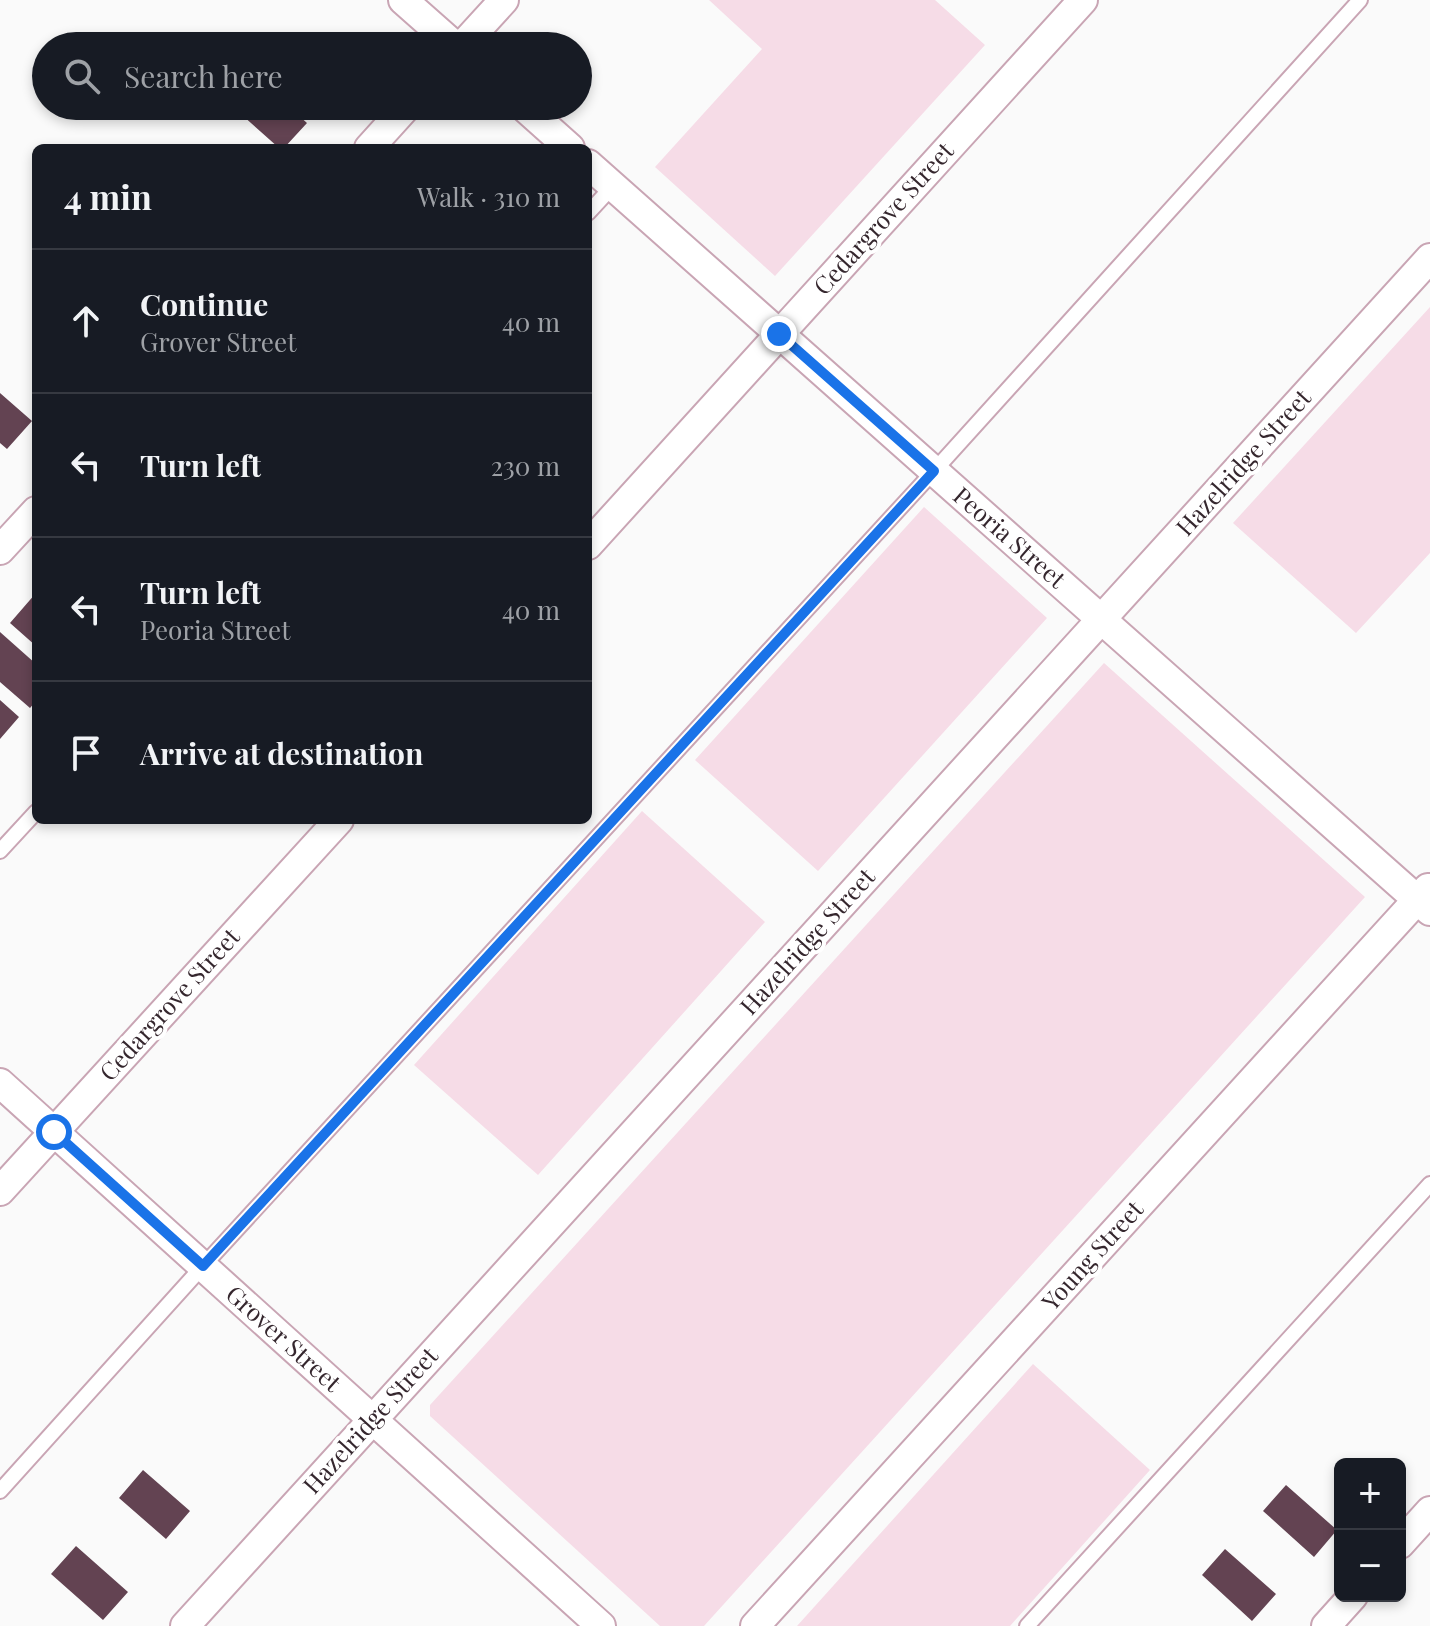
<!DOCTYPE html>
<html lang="en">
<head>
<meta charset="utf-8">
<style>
  body { margin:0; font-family:"Playfair Display",serif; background:#20242c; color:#f1f3f6 }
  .controls { position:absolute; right:24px; bottom:24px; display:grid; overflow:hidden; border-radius:12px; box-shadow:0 4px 12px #0003 }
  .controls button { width:72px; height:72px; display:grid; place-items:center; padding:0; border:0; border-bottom:2px solid #363941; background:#171b24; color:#f1f3f6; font:40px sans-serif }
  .stop { position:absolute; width:24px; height:24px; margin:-18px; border:6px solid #1a73e8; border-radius:50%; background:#fff }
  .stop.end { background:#1a73e8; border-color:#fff; box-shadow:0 2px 8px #0008 }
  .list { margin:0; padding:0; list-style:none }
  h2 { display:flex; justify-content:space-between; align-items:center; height:104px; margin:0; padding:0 32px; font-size:34px }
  h2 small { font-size:26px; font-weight:400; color:#9ea1a6 }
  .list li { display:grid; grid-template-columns:52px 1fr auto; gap:24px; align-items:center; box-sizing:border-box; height:144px; padding:0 32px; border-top:2px solid #363941 }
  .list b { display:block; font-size:30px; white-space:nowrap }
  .list p { margin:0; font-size:26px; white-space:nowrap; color:#9ea1a6 }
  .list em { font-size:26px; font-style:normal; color:#9ea1a6 }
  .icon { flex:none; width:44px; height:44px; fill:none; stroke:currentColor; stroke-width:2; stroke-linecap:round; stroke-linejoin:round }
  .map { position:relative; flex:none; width:1430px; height:1626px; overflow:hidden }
  .search { position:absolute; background:#171b24; box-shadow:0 4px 12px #0003; left:32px; top:32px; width:560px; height:88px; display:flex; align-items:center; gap:20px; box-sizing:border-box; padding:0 28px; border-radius:44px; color:#9ea1a6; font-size:30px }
  .panel { position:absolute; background:#171b24; box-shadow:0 4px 12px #0003; left:32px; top:144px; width:560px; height:680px; border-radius:12px }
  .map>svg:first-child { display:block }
  .green { fill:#f6dce7 }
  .building { fill:#634352 }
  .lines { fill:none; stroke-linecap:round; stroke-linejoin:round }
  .service-casing { stroke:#c9a5b4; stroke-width:18 }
  .minor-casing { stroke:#c9a5b4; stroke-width:32 }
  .service { stroke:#fff; stroke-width:14 }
  .minor { stroke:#fff; stroke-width:28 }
  .route { stroke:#1a73e8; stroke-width:10 }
  .labels { text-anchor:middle; stroke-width:8; stroke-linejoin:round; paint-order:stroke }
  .street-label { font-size:24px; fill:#35272e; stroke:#fff }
</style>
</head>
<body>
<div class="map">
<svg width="1430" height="1626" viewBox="0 0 1430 1626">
  <rect width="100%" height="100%" fill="#fafafa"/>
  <path class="green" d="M709,0H935L985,45L775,276L655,167L762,49Z
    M1430,307V553L1356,633L1233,523Z
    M924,507L1047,618L818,871L695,760Z
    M1104,663L1365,897L704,1626H660L430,1416V1405Z
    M642,811L765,922L538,1175L414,1065Z
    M1033,1364L1150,1470L1010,1626H797Z"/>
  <path class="building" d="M232,106H288L307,123L284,148H279Z
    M0,393L32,421L7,449L0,443Z
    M36,593V646L10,623Z
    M0,632L36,664V701L30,708L0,682Z
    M0,700L19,717L0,739Z
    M143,1470L190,1511L166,1539L119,1498Z
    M1286,1485L1337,1530L1314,1557L1263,1511Z
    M76,1546L128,1592L103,1620L51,1574Z
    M1225,1549L1276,1594L1252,1621L1202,1575Z"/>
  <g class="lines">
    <defs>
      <path id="service" d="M588,213L613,186
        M0,851L36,812
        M0,1491L203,1266L934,471L1360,0
        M1027,1626L1430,1184"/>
      <path id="minor" d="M403,0L455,46
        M462,46L504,0
        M523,106L570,148
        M369,148L407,106
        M588,164L1430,911
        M588,545L1083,0
        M0,550L36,511
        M0,1083L601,1626
        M0,1191L339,820
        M1400,1544L1430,1511
        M185,1626L1430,258
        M755,1626L1428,888
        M1326,1626L1353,1596"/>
    </defs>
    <use href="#service" class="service-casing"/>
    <use href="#minor" class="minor-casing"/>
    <use href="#service" class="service"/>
    <use href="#minor" class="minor"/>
  </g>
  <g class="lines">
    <path class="route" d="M54,1132L203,1266L934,471L779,334"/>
  </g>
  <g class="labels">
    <g class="street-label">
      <text transform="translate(884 219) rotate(-48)" y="8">Cedargrove Street</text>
      <text transform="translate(1244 463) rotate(-48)" y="8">Hazelridge Street</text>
      <text transform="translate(1009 538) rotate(41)" y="8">Peoria Street</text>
      <text transform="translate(808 942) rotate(-48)" y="8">Hazelridge Street</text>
      <text transform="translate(170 1005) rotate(-48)" y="8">Cedargrove Street</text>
      <text transform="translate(1093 1256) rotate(-48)" y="8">Young Street</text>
      <text transform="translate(283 1339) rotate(42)" y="8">Grover Street</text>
      <text transform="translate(371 1421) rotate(-48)" y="8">Hazelridge Street</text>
    </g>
  </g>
</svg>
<div class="controls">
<button>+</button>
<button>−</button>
</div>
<div class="stop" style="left:54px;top:1132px"></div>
<div class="stop end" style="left:779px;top:334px"></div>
<div class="search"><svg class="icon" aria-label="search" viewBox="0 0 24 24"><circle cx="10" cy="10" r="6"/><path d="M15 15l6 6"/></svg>Search here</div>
<section class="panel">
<h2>4 min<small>Walk · 310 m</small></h2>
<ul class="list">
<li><svg class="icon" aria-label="ahead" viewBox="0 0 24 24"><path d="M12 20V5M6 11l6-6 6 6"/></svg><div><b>Continue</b><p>Grover Street</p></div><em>40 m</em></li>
<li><svg class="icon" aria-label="left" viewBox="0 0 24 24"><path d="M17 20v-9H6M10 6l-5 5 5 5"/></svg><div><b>Turn left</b></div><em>230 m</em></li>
<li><svg class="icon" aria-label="left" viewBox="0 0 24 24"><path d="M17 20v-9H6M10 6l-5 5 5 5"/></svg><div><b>Turn left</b><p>Peoria Street</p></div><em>40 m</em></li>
<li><svg class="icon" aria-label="arrive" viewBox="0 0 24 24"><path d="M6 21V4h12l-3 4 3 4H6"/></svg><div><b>Arrive at destination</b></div></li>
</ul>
</section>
</div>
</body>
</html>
